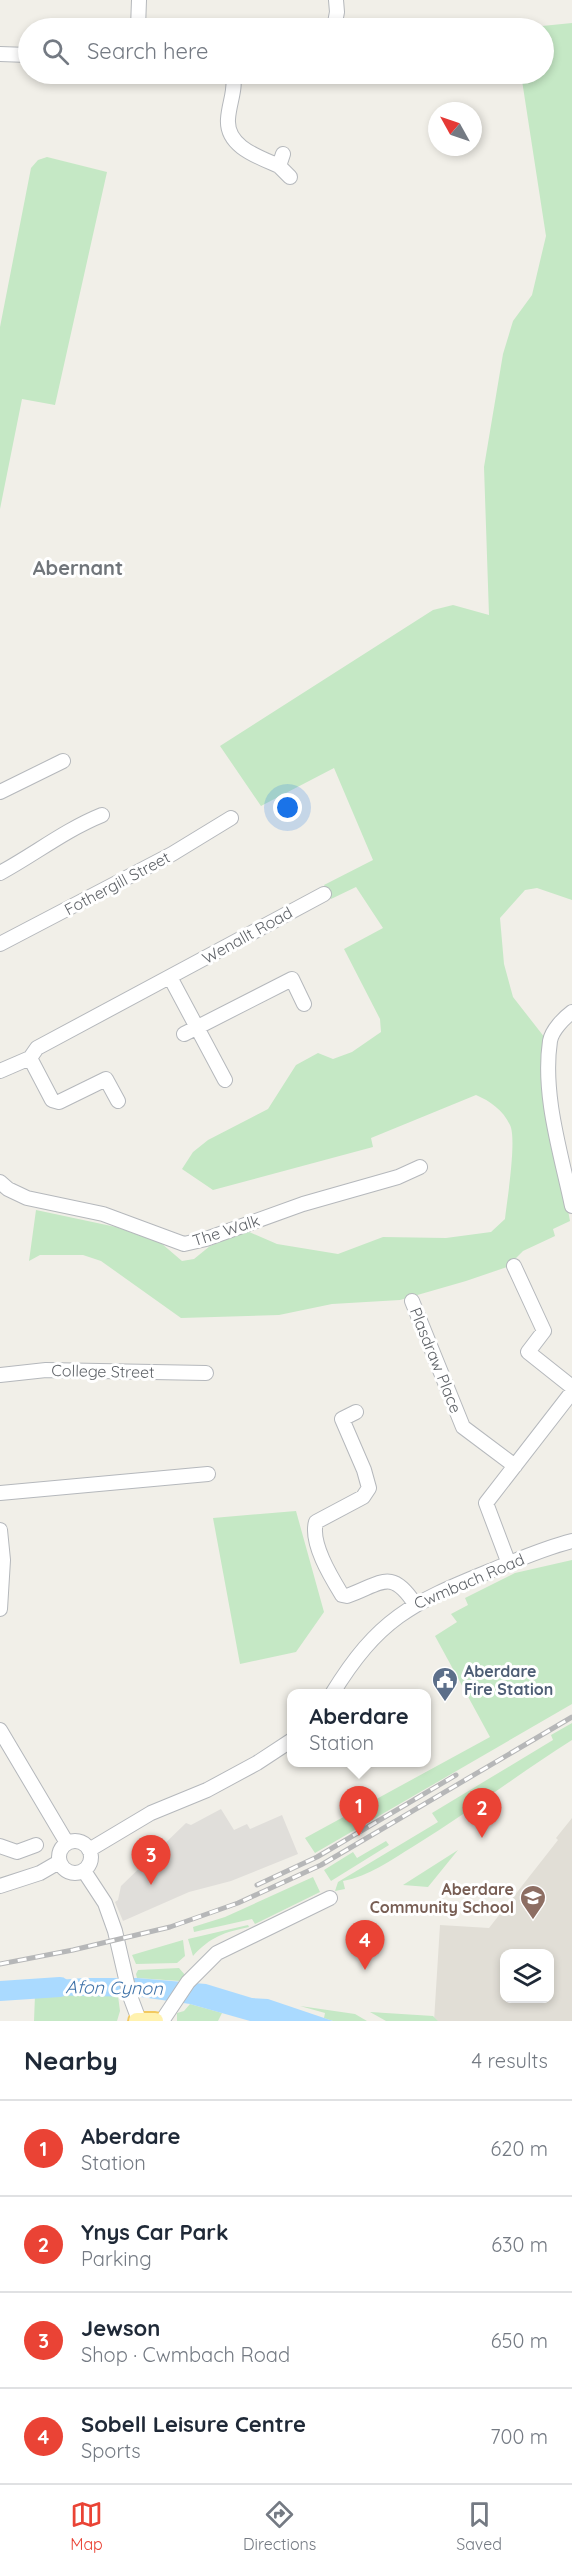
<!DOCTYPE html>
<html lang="en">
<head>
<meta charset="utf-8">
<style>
  body { margin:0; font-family:Quicksand,sans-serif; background:#f2f2f3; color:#1f2937 }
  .controls { position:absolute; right:18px; bottom:18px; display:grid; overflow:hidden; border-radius:12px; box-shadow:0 3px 9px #0003 }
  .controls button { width:54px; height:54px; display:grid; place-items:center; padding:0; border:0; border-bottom:2px solid #e0e1e3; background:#fff; color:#1f2937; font:30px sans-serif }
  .compass { position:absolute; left:428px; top:102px; width:54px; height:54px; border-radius:50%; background:#fff; box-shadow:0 3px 9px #0003; rotate:310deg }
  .you { position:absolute; left:288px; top:808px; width:21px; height:21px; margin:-15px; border:4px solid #fff; border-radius:50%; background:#1a73e8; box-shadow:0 0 0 9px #1a73e833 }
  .badge { display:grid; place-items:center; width:39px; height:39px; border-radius:50%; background:#ea4335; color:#fff; font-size:20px; font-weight:700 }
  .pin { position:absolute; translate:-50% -50px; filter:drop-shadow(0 2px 3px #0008) }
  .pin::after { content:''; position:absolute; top:32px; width:21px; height:18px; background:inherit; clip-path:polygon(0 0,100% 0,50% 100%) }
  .popup { position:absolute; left:287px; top:1689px; width:144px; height:78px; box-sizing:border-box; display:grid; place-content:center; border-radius:12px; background:#fff; filter:drop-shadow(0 2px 4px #0005); font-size:20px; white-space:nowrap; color:#747a83 }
  .popup b { font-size:22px; color:#1f2937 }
  .popup::after { content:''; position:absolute; left:50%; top:100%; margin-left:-12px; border:12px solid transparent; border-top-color:#fff }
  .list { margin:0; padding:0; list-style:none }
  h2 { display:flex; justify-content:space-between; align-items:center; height:78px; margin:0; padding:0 24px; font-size:26px }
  h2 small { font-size:20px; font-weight:400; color:#747a83 }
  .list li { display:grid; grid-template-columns:39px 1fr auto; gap:18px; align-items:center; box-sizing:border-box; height:96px; padding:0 24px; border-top:2px solid #e0e1e3 }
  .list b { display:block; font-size:22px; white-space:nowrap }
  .list p { margin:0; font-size:20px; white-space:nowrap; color:#747a83 }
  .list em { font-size:20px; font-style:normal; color:#747a83 }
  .icon { flex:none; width:33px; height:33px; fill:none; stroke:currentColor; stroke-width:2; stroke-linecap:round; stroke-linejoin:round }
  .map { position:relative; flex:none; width:572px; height:2021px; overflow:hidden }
  .search { position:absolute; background:#fff; box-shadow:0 3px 9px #0003; left:18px; right:18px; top:18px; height:66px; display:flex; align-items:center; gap:15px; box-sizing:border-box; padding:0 21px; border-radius:33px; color:#747a83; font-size:22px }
  .sheet { height:462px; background:#fff }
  nav { display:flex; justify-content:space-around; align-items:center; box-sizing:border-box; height:84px; border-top:2px solid #e0e1e3; background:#fff; font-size:16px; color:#747a83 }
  nav a { display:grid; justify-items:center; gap:3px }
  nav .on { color:#ea4335 }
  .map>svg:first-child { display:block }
  .industrial { fill:#e0deda }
  .education { fill:#e1ded6; fill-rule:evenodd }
  .green { fill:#c5e8c5 }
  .water { fill:#aadaff }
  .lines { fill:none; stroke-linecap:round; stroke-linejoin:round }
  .river { stroke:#aadaff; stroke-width:20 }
  .minor-casing { stroke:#b5b8bc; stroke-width:16 }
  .major-casing { stroke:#f2c960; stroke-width:20 }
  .minor { stroke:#fff; stroke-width:14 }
  .major { stroke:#fff2af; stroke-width:16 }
  .rail-casing { stroke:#b6b7b8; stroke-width:5 }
  .rail { stroke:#fff; stroke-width:3; stroke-dasharray:9; stroke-linecap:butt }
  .labels { text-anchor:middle; stroke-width:6; stroke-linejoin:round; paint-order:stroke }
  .street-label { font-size:16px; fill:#5f6368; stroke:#fff }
  .service-label { font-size:16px; font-weight:bold; fill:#4e5e75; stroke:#fff; text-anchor:start }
  .education-label { font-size:16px; font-weight:bold; fill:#785e54; stroke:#fff; text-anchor:end }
  .water-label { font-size:18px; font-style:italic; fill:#4174aa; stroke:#fff }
  .quarter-label { font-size:20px; font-weight:bold; fill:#70757a; stroke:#fff }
</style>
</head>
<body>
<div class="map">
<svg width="572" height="2021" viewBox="0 0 572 2021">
  <rect width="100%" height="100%" fill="#f1efe8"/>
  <path class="industrial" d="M221,1809L234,1830L247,1824L250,1829L282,1815L298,1854L231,1881L189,1892L123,1921L115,1902L118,1900L121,1886L186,1823L191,1825Z"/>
  <path class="education" d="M572,1818V2021H434L440,1925L489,1928L558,1840L556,1838ZM504,1954H550V1998H504Z"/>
  <path class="green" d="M572,23V900L537,888L525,890L500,918L504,964L513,997L545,1038L547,1096L570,1221L553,1229L555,1236L523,1251L507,1267L466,1281L400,1300L332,1304L279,1315L181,1318L101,1261L83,1255H40L29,1261L36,1210L116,1227L161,1243L182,1261L194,1259L210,1246L247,1231L277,1244L338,1254L383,1237L446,1238L491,1232L505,1219C507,1201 517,1139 510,1125C503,1110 490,1101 476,1095L371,1138L373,1147L213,1190L182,1169L193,1152L208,1140L268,1109L296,1065L318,1053L333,1059L352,1052L381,1032L380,1019L344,949L383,928L356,887L331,899L324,885L373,860L334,768L261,806L220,746L433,610L453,605L489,615L484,467L503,354L513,321L532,295L546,236L521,74H544V28H522Z
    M47,157L107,172L55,405L22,399L0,509V327L31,168L38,160Z
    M296,1511L324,1612L296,1652L240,1664L213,1518Z
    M572,1560V1704L315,1853L305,1838L490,1737L435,1636L457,1622L451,1614L468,1605L465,1598L515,1573Z
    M572,1723V1740C518,1774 468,1813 414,1846C391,1860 369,1876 343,1881L345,1889L335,1891L338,1882L438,1822L432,1813L553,1740L551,1735Z
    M386,1841L389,1845L331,1881L324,1870L353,1852L357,1858Z
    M458,1850L428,1887L403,1885Z
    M313,1877L320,1892L255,1924L252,1919L194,1932L193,1927L225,1917Z
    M248,1925L249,1927C225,1932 210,1937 193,1956L188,1939Z
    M183,1940L185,1956L177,1963L136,1964L132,1955Z
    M179,1968L185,1975L180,1981L137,1978L136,1974L138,1970Z
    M89,1994L118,1996L120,2011L117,2021H34L35,1995Z
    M190,2004L222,2013L218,2021H177V2013L184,2011Z
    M300,2006L355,2014L367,2021H333L324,2018L325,2013Z
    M370,2012L433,2016L438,2021H386Z"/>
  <path class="water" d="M84,1978H137L206,1984L252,1998L268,1999L333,2021H250L190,2004L141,1997L35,1995L33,1982Z"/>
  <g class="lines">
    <path class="river" d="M0,1991L60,1987"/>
    <defs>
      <path id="minor" d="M138,28L139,0
        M334,28L337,12L336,0
        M0,54L28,55
        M233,74C236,90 229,103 228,119C226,147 259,157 279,166
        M283,154L279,166L290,177
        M0,792L63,761
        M0,873C35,854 65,830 102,815
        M0,944L172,854L231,818
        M170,977L225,1080
        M572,1012C564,1018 552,1030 550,1041C542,1095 561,1153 572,1206
        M184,1034L292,979L304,1004
        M30,1058L37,1048L324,894
        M30,1058L52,1100L59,1102L106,1079L118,1101
        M0,1071L30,1058
        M0,1182L8,1189L27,1198L103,1214L184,1244L206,1239L303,1204L398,1177L420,1167
        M514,1266L544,1331L528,1352L572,1387
        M412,1301L463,1427L515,1466
        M0,1375L46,1370L206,1373
        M356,1412L342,1419L364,1470L369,1488L363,1497L316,1522C310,1543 331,1577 342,1595L347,1596C381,1584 391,1567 415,1604
        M0,1493L208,1474
        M0,1530L3,1560L0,1609
        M509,1564L486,1503L572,1392
        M332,1694C378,1619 411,1603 490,1571C517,1560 544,1548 572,1541
        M0,1730L67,1843
        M59 1857a16 16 0 1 1 32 0a16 16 0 1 1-32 0Z
        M0,1846L17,1852L36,1845
        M89,1850L151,1813L207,1790L257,1763L292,1740
        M84,1871L105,1903L115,1931L130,1996L139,2020
        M0,1886L40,1873L59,1862
        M162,2021L188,1982L217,1953L330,1898"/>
      <path id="major" d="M137,2021H155"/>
    </defs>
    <use href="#minor" class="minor-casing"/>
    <use href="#major" class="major-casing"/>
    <use href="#minor" class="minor"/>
    <use href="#major" class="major"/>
    <defs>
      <path id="rail" d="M257,1885L317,1857L456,1775
        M0,1964L73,1950L170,1927L238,1903L321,1865L572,1717"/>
    </defs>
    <use href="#rail" class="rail-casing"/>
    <use href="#rail" class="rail"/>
  </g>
  <defs>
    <symbol id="civic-pin" viewBox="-11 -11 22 30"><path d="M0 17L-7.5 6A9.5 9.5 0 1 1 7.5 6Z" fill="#5c6f8a" stroke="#fff"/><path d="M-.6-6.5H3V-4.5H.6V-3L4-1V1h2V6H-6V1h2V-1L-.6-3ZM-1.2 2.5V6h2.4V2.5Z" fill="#fff"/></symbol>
    <symbol id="school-pin" viewBox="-11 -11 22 30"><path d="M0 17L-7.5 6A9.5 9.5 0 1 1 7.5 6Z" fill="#8d6e63" stroke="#fff"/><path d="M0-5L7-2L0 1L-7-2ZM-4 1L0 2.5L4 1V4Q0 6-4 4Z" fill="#fff"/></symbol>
  </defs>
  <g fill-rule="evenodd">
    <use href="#civic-pin" x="430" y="1665" width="30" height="40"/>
    <use href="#school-pin" x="518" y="1883" width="30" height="40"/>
  </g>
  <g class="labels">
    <g class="street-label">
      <text transform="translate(117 883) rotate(-28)" y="6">Fothergill Street</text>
      <text transform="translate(247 935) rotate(-29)" y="6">Wenallt Road</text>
      <text transform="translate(226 1230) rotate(-18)" y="6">The Walk</text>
      <text transform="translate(436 1360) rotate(68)" y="6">Plasdraw Place</text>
      <text transform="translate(103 1371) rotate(1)" y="6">College Street</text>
      <text transform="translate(469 1581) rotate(-23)" y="6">Cwmbach Road</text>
    </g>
    <g class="service-label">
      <text x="464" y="1677">Aberdare<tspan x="464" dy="18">Fire Station</tspan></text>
    </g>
    <g class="education-label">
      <text x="514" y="1895">Aberdare<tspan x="514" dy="18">Community School</tspan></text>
    </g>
    <g class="water-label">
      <text transform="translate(114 1988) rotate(1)" y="6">Afon Cynon</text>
    </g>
    <g class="quarter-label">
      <text x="78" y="575">Abernant</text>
    </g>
  </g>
</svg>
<div class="controls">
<button><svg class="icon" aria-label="layers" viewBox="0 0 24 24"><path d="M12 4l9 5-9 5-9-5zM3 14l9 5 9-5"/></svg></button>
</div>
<svg class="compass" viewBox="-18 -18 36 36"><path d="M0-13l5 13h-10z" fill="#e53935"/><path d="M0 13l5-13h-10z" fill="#747a83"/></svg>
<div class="you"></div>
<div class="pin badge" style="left:359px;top:1836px">1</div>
<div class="popup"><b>Aberdare</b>Station</div>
<div class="pin badge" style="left:482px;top:1838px">2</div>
<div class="pin badge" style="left:151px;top:1885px">3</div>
<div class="pin badge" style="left:365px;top:1970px">4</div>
<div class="search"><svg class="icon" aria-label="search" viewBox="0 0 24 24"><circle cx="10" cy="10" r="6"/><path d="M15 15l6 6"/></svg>Search here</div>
</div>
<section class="sheet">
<h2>Nearby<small>4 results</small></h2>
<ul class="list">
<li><span class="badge">1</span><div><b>Aberdare</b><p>Station</p></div><em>620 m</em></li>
<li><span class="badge">2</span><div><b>Ynys Car Park</b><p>Parking</p></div><em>630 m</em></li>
<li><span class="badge">3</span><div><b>Jewson</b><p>Shop · Cwmbach Road</p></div><em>650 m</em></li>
<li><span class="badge">4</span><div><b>Sobell Leisure Centre</b><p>Sports</p></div><em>700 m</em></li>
</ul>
</section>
<nav>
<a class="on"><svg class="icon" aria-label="map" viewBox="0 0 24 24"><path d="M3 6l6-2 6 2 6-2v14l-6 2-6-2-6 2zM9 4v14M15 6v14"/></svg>Map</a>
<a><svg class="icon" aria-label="directions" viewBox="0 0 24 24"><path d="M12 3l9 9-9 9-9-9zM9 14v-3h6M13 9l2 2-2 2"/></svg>Directions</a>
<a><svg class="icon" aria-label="saved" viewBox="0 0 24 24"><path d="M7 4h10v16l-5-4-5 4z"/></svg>Saved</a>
</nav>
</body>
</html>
